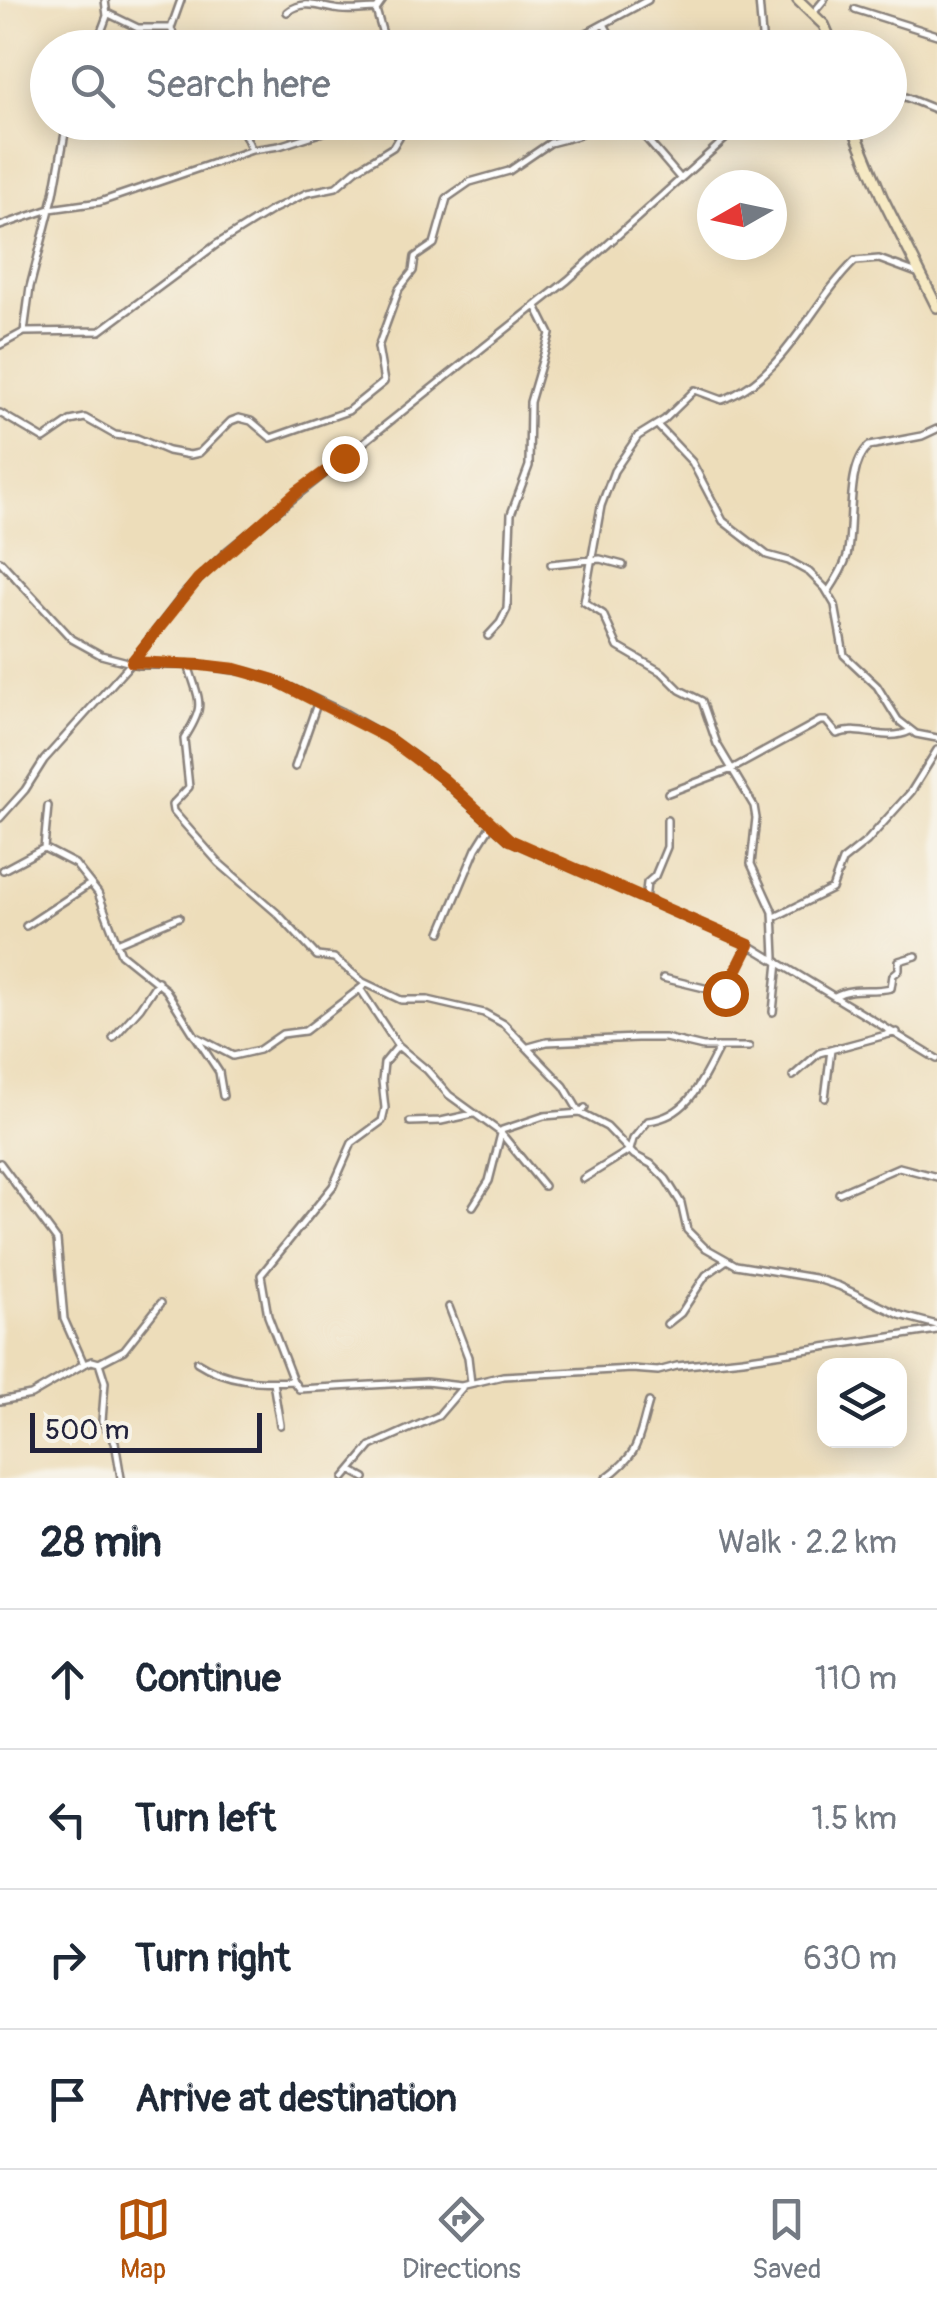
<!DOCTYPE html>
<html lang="en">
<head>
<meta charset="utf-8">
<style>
  body { margin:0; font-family:Pangolin,sans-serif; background:#f2f2f3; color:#1f2937 }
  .controls { position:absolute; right:30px; bottom:30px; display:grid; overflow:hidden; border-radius:20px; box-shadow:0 5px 25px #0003 }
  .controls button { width:90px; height:90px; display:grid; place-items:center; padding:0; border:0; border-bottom:2px solid #e0e1e3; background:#fff; color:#1f2937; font:50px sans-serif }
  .compass { position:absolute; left:697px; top:170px; width:90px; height:90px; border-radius:50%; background:#fff; box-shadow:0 5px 25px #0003; rotate:261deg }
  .scale { position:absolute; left:30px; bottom:25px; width:232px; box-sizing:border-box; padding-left:10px; border:5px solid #22223b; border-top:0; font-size:28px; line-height:35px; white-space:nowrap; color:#22223b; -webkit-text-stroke:8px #f7f3e8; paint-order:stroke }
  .stop { position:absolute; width:30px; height:30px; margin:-22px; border:8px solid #b45309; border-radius:50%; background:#fff }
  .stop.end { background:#b45309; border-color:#fff; box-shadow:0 2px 10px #0008 }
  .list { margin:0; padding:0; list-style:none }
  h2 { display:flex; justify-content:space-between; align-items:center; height:130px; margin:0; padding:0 40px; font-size:42px }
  h2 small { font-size:32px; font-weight:400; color:#747a83 }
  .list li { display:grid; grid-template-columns:65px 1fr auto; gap:30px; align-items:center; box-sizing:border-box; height:140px; padding:0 40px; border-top:2px solid #e0e1e3 }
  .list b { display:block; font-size:38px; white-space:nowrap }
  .list em { font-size:32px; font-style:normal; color:#747a83 }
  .icon { flex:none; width:55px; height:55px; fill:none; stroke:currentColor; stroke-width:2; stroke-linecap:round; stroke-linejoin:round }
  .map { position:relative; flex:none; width:937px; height:1478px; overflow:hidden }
  .search { position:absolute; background:#fff; box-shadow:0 5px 25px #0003; left:30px; right:30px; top:30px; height:110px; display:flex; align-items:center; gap:25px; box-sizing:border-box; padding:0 35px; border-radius:55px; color:#747a83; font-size:38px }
  .sheet { height:690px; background:#fff }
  nav { display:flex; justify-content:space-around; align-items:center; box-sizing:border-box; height:140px; border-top:2px solid #e0e1e3; background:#fff; font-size:28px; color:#747a83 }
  nav a { display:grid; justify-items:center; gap:5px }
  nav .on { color:#b45309 }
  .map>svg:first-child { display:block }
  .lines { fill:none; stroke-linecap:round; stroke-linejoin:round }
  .street-casing { stroke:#88807a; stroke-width:10 }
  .secondary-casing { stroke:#88807a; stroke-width:14 }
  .street { stroke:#fff; stroke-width:5 }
  .secondary { stroke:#f6e9c3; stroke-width:9 }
  .route { stroke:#b45309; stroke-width:12 }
</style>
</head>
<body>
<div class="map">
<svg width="937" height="1478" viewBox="0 0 937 1478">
  <rect width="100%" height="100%" fill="#f7f3e8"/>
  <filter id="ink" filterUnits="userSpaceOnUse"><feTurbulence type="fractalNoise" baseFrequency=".01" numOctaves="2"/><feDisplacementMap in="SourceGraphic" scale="20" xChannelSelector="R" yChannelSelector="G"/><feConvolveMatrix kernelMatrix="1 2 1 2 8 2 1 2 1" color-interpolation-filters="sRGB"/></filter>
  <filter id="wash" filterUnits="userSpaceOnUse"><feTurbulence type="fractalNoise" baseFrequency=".0048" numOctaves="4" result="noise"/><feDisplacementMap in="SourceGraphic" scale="40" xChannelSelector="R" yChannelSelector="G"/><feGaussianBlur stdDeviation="2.25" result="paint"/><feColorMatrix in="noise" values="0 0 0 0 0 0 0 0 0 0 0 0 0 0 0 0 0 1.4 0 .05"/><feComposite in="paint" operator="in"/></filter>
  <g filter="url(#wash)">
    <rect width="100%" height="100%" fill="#edddba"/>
  </g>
  <g filter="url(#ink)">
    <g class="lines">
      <defs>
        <path id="street" d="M383,0L376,10L387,48
          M759,0L763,48
          M855,9L937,35
          M287,12C303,0 317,6 334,9C347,12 363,9 376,9
          M814,12L824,0
          M107,13L138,28H171L178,48
          M604,24L617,48
          M171,28L181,0
          M95,48L107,16L105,0
          M559,48L648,0
          M890,91L937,110
          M239,122L252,150
          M632,122L680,178
          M50,209L100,202L252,150L279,146L354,122
          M0,226L50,209
          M24,332L100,331L217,244L272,210L307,193L336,187L356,170L393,147L399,137L401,122
          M0,345L24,332L30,287L54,194L67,122
          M0,413L44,439L70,421L85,418L115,435L137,438L168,451L190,455L199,453L231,421L239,418L251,421L271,438L348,411L384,382L378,347L399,289L413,271L415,257L434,244L447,198L470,182L509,171L550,143L577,136L594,122
          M657,425L692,462L723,521L767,555L789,561L809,572L825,588L835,605L844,655L877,686L898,720L916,734L937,738
          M0,561L72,639L101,655L139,665H201L248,672L274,680L343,712L388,738L428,766L509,840L749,945L937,1059
          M551,564L600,559L623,565
          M828,592C836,580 843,569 847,556C854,526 845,467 869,446L922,436L937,429
          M488,636L500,623L507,609L511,514L529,466L530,402L550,334L536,306
          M188,664C199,703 207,703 184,739L189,787L172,805L173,811L219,863L278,914L317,956L334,958L363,982L401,1000H428L484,1013L504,1024L564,1086L580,1113L607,1127L634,1155L651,1164L666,1179L681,1203L687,1230L704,1247L736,1265L814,1278L839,1286L900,1315L937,1325
          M295,767L318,701
          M668,793L732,769L820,721H826L837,734C863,725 885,743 910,731
          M0,818L25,790L44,760L132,662L184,594L227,551L568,280L744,122
          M44,848L75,864L98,893L121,954L166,990L195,1036L233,1056L259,1050L282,1034L305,1031L366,984
          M44,848L48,806
          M3,870L44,848
          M645,900L647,883L655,876L667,847V820
          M775,917L832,889L842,861L867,841L911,792L937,750
          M26,926L90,884
          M441,932L476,849L491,825
          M117,943L179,917
          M775,958L773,912L751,864L756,818L754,806L717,744L702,701L680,690L663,673L618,647L603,614L584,602L601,506L614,471L638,436L664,420L695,390L722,400C785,377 810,304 855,261L879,259L917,273
          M663,978L725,993L749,945
          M361,990L398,1046L427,1070L449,1095L500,1132L544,1186
          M835,996C853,986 871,993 891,988L893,975L899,970V961L916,956
          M773,1012L778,962
          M196,1037L219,1072L223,1096
          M113,1038L140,1008L158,981
          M529,1047L547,1042L637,1038H665L703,1047H749
          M793,1076L819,1053L897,1032
          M825,1098L831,1050
          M410,1122L441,1121L473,1114
          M630,1150L633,1139L648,1121C689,1116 701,1082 719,1048
          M0,1163L57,1240L64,1319L84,1364
          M583,1179L630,1150
          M839,1193L899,1167L937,1177
          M473,1206L489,1181L502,1130L544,1116L580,1113L585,1108
          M449,1307L468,1357L471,1383
          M667,1324L681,1313L706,1275L727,1260
          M197,1362C226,1381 259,1383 293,1381L268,1316L261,1275L333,1186L352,1143L382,1121L385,1108L382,1081L384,1063L398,1046
          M99,1363L124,1350L161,1303
          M293,1381L299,1389L426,1382L461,1386L503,1376L632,1369L658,1371L677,1366L743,1359L937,1330
          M273,1382L280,1425
          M0,1401L31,1395L84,1364L92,1361L99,1363L105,1382L102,1421L115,1442L121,1478
          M352,1471L365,1478
          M344,1478L371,1446L438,1416L462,1388
          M606,1478C641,1452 637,1442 649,1402"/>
        <path id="secondary" d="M798,0L824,25L834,48
          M851,122L882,197L937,307"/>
      </defs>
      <use href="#street" class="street-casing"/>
      <use href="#secondary" class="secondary-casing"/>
      <use href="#street" class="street"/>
      <use href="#secondary" class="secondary"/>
    </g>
  </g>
  <g class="lines" filter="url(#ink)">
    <path class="route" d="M344,458L297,492L198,579L132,662L201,665L236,669L274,680L388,738L442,778L510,840L749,945L725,993"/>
  </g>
</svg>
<div class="controls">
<button><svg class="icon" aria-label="layers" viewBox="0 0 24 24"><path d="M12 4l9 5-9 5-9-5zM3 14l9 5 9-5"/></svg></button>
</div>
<svg class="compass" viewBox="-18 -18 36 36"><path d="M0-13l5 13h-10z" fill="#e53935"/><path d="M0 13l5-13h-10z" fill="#747a83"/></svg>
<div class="scale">500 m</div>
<div class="stop" style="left:725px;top:993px"></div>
<div class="stop end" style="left:344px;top:458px"></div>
<div class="search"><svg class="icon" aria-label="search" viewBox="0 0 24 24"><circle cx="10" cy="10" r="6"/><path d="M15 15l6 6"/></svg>Search here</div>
</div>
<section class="sheet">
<h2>28 min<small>Walk · 2.2 km</small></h2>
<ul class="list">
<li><svg class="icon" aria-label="ahead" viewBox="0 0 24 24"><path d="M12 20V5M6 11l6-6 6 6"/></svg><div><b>Continue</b></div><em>110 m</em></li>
<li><svg class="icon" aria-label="left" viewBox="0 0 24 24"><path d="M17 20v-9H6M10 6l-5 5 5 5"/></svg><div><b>Turn left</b></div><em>1.5 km</em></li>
<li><svg class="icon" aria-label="right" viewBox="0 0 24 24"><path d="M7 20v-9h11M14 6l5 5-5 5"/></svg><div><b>Turn right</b></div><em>630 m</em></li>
<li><svg class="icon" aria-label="arrive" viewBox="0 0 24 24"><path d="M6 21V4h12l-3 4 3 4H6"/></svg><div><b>Arrive at destination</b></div></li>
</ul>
</section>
<nav>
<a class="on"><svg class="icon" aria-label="map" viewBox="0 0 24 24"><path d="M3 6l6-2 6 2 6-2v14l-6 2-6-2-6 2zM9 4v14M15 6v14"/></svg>Map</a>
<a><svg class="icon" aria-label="directions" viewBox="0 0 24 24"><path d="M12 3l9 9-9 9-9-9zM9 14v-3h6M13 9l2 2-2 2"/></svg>Directions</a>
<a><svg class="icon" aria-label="saved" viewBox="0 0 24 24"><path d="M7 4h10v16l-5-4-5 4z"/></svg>Saved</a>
</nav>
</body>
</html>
